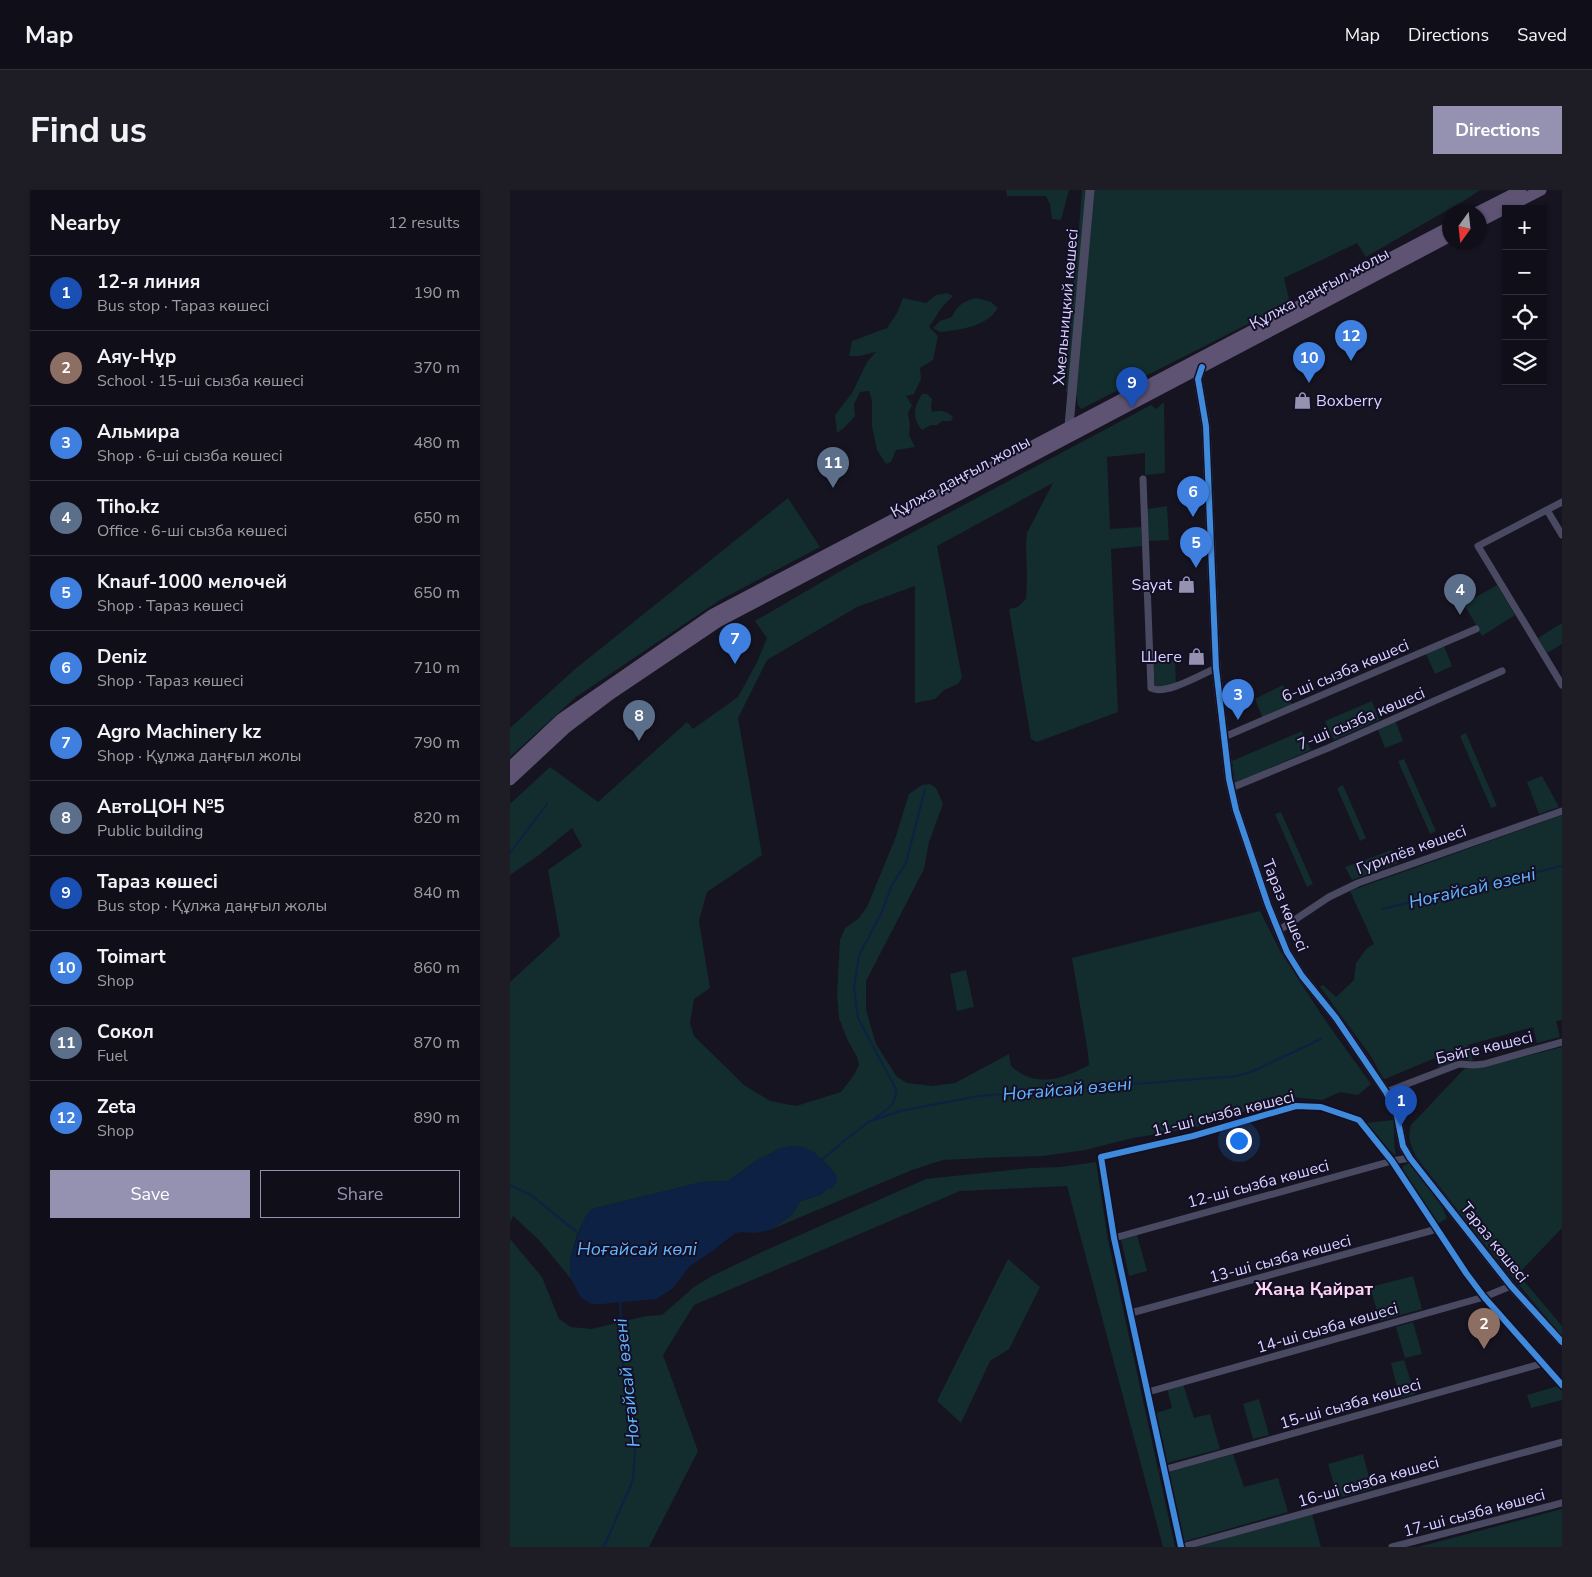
<!DOCTYPE html>
<html lang="en">
<head>
<meta charset="utf-8">
<style>
  body { margin:0; font-family:"Nunito Sans",sans-serif; background:#1e1d26; color:#f1f3f6 }
  .controls { position:absolute; right:15px; top:15px; display:grid; overflow:hidden; border-radius:0px; box-shadow:0 1px 4px #0004 }
  .controls button { width:45px; height:45px; display:grid; place-items:center; padding:0; border:0; border-bottom:1px solid #302f38; background:#100f19; color:#f1f3f6; font:25px sans-serif }
  .compass { position:absolute; left:932px; top:15px; width:45px; height:45px; border-radius:50%; background:#100f19; box-shadow:0 1px 4px #0004; rotate:195deg }
  .you { position:absolute; left:728px; top:950px; width:18px; height:18px; margin:-12px; border:4px solid #fff; border-radius:50%; background:#1a73e8; box-shadow:0 0 0 8px #1a73e833 }
  .badge { display:grid; place-items:center; width:32px; height:32px; border-radius:50%; background:#9591b1; color:#fff; font-size:16px; font-weight:700 }
  .pin { position:absolute; translate:-50% -41px; filter:drop-shadow(0 1px 2px #0008) }
  .pin::after { content:''; position:absolute; top:26px; width:18px; height:15px; background:inherit; clip-path:polygon(0 0,100% 0,50% 100%) }
  .list { margin:0; padding:0; list-style:none }
  h2 { display:flex; justify-content:space-between; align-items:center; height:65px; margin:0; padding:0 20px; font-size:21px }
  h2 small { font-size:16px; font-weight:400; color:#9c9ca2 }
  .list li { display:grid; grid-template-columns:32px 1fr auto; gap:15px; align-items:center; box-sizing:border-box; height:75px; padding:0 20px; border-top:1px solid #302f38 }
  .list b { display:block; font-size:19px; white-space:nowrap }
  .list p { margin:0; font-size:16px; white-space:nowrap; color:#9c9ca2 }
  .list em { font-size:16px; font-style:normal; color:#9c9ca2 }
  .actions { display:flex; gap:10px; padding:15px 20px }
  .actions a { flex:1; padding:11px 0; border:1px solid #9591b1; border-radius:0px; text-align:center; font-size:18px; color:#9591b1 }
  .actions .main { background:#9591b1; color:#fff }
  .icon { flex:none; width:28px; height:28px; fill:none; stroke:currentColor; stroke-width:2; stroke-linecap:round; stroke-linejoin:round }
  .map { position:relative; flex:none; width:1052px; height:1357px; overflow:hidden; border-radius:0px }
  header { display:flex; align-items:center; gap:30px; box-sizing:border-box; height:70px; padding:0 25px; background:#100f19; border-bottom:1px solid #302f38 }
  header strong { font-size:24px }
  nav { display:flex; gap:28px; margin-inline-start:auto; font-size:18px }
  .intro { display:flex; align-items:center; justify-content:space-between; box-sizing:border-box; height:120px; padding:0 30px }
  h1 { margin:0; font-size:35px }
  .button { padding:12px 22px; border-radius:0px; background:#9591b1; color:#fff; font-size:18px; font-weight:700 }
  main { display:flex; gap:30px; padding:0 30px }
  aside { flex:1; background:#100f19; border-radius:0px; box-shadow:0 1px 4px #0004 }
  .map>svg:first-child { display:block }
  .green { fill:#132c2d }
  .water { fill:#0d2144 }
  .lines { fill:none; stroke-linecap:round; stroke-linejoin:round }
  .stream { stroke:#0d2144; stroke-width:2 }
  .minor { stroke:#4a4962; stroke-width:7 }
  .tertiary { stroke:#4a4962; stroke-width:9 }
  .primary { stroke:#5e5373; stroke-width:11 }
  .cycleway-casing { stroke:#130f26; stroke-width:9 }
  .cycleway { stroke:#408adc; stroke-width:6 }
  .labels { text-anchor:middle; stroke-width:4; stroke-linejoin:round; paint-order:stroke }
  .street-label { font-size:16px; fill:#d9d4ff; stroke:#130f26 }
  .poi-label { font-size:16px; fill:#d9d4ff; stroke:#130f26; text-anchor:end }
  .water-label { font-size:18px; font-style:italic; fill:#62b6ff; stroke:#130f26 }
  .neighbourhood-label { font-size:18px; font-weight:bold; fill:#ffd6f0; stroke:#130f26 }
</style>
</head>
<body>
<header>
<strong>Map</strong>
<nav><a>Map</a><a>Directions</a><a>Saved</a></nav>
</header>
<div class="intro"><h1>Find us</h1><a class="button">Directions</a></div>
<main>
<aside>
<h2>Nearby<small>12 results</small></h2>
<ul class="list">
<li><span class="badge" style="background:#1a4fb4">1</span><div><b>12-я линия</b><p>Bus stop · Тараз көшесі</p></div><em>190 m</em></li>
<li><span class="badge" style="background:#8d6e63">2</span><div><b>Аяу-Нұр</b><p>School · 15-ші сызба көшесі</p></div><em>370 m</em></li>
<li><span class="badge" style="background:#3f7fe0">3</span><div><b>Альмира</b><p>Shop · 6-ші сызба көшесі</p></div><em>480 m</em></li>
<li><span class="badge" style="background:#5c6f8a">4</span><div><b>Tiho.kz</b><p>Office · 6-ші сызба көшесі</p></div><em>650 m</em></li>
<li><span class="badge" style="background:#3f7fe0">5</span><div><b>Knauf-1000 мелочей</b><p>Shop · Тараз көшесі</p></div><em>650 m</em></li>
<li><span class="badge" style="background:#3f7fe0">6</span><div><b>Deniz</b><p>Shop · Тараз көшесі</p></div><em>710 m</em></li>
<li><span class="badge" style="background:#3f7fe0">7</span><div><b>Agro Machinery kz</b><p>Shop · Құлжа даңғыл жолы</p></div><em>790 m</em></li>
<li><span class="badge" style="background:#5c6f8a">8</span><div><b>АвтоЦОН №5</b><p>Public building</p></div><em>820 m</em></li>
<li><span class="badge" style="background:#1a4fb4">9</span><div><b>Тараз көшесі</b><p>Bus stop · Құлжа даңғыл жолы</p></div><em>840 m</em></li>
<li><span class="badge" style="background:#3f7fe0">10</span><div><b>Toimart</b><p>Shop</p></div><em>860 m</em></li>
<li><span class="badge" style="background:#5c6f8a">11</span><div><b>Сокол</b><p>Fuel</p></div><em>870 m</em></li>
<li><span class="badge" style="background:#3f7fe0">12</span><div><b>Zeta</b><p>Shop</p></div><em>890 m</em></li>
</ul>
<div class="actions"><a class="main">Save</a><a>Share</a></div>
</aside>
<div class="map">
<svg width="1052" height="1357" viewBox="0 0 1052 1357">
  <rect width="100%" height="100%" fill="#161421"/>
  <path class="green" d="M496,0H559L551,30L542,29L540,14L536,6H497Z
    M572,0H970L960,7L856,67L847,53L774,88L779,109L777,114L571,219L568,215L566,204L556,202V199L560,118L566,76Z
    M437,103L443,106L432,117L419,137L428,146L423,170L410,178L411,189L404,204L396,206L402,215L398,223L400,235L399,245L405,257L386,260L381,272L376,274L367,260L362,236V210L359,201L350,202L344,214L345,226L334,238L327,243L325,225L342,203L357,172L366,162L349,166H339L342,151L377,138L387,123L393,108L416,113L426,105Z
    M466,108L481,112L488,118C475,138 451,139 430,142L423,138L430,131L442,127C448,114 453,112 466,108Z
    M412,204H417L422,209L421,217L422,222C431,220 437,221 443,227L441,231H432L427,235H421L412,240C401,226 404,218 412,204Z
    M654,212L655,283L635,285V263L597,267L600,339L631,337L632,356L601,359L608,522L527,552L521,549L499,419L508,417L516,409L517,390L516,354L517,343L543,293L427,356L452,488L448,494L434,500L425,509L405,513V396L347,417L257,470L228,528L252,665L197,702L189,731L200,798L184,809L180,833L184,846L234,895L260,911L286,916L331,902L344,885L349,875L347,867L338,851L329,828L327,804L330,750L335,738L348,729L357,717L385,649L399,604L412,595L420,594L426,598L433,614L419,652L414,679L356,791V820L366,854L387,887L397,893L422,896L445,893L499,864L501,876C527,899 552,889 579,875L578,863L562,768L750,721L770,761L815,830L861,894L848,905L830,902L812,910L780,907L684,938L623,948L575,960L533,966L493,967L433,970L402,980L260,1040L282,1025L290,1011L310,1005L317,999L321,978L303,962L271,958L246,971L218,991L192,992L82,1019C68,1036 58,1067 61,1089L29,1050L3,1026L0,1032V792L50,746L38,680L72,656L62,638L29,665L0,685V614L40,577L88,612L177,532L183,539L228,507L247,472L257,448L245,431L334,379L641,215L646,219Z
    M278,308L310,357L210,410L66,507L0,567V538L64,480Z
    M657,316L659,350L638,351L637,319Z
    M987,395L1005,425L972,446L954,414Z
    M1052,433V454L1037,463L1028,448Z
    M934,456L942,476L925,484L916,464Z
    M665,470L666,494L653,498L645,496L643,473Z
    M773,495L783,516L753,529L745,509Z
    M862,511L869,530L824,550L815,531Z
    M885,530L893,551L875,558L867,538Z
    M792,541L801,560L725,593L722,571Z
    M956,543L987,616L981,618L950,546Z
    M894,569L926,641L920,644L888,571Z
    M1032,586L1049,617L1029,624L1017,592Z
    M833,595L856,648L850,651L827,598Z
    M771,622L803,694L797,697L765,624Z
    M1052,625V830L1046,831L1050,847L1027,853L1023,837L958,855L963,871L950,869L929,878L925,868L875,889L873,888L860,865L810,797L813,795L826,807L844,790L846,773L857,758L864,754L840,701Z
    M882,660L888,673L842,690L835,677Z
    M456,780L464,817L447,821L440,784Z
    M1052,857V1038L1008,1084L1052,1136V1146L972,1051L907,968C901,957 897,948 901,935L956,877L971,878Z
    M883,930C885,943 883,953 886,966L879,960L857,933Z
    M586,972L598,1050L665,1357H653L557,996L450,1001L184,1115L153,1165L188,1261L139,1357H0V1049L32,1087L49,1129L61,1137L81,1139L136,1126L152,1125L184,1097L202,1086L254,1061L416,989L521,978L550,977Z
    M899,973L932,1017L937,1028L928,1034L892,981L893,976Z
    M627,1045L637,1081L619,1086L611,1049Z
    M498,1069L530,1097L499,1159L480,1171L451,1233L427,1211Z
    M903,1086L912,1119L870,1131L860,1097Z
    M903,1132L912,1164L895,1168L886,1137Z
    M894,1170L905,1204L890,1208L881,1173Z
    M673,1194L684,1228L700,1224L710,1259L657,1273L646,1223L662,1218L657,1198Z
    M1048,1196L1052,1201V1210L1021,1218L1017,1205Z
    M749,1209L759,1245L743,1249L733,1214Z
    M723,1264L734,1297L768,1288L778,1322L673,1352L659,1282Z
    M853,1264L862,1299L828,1308L818,1274Z
    M1052,1319V1357H908Z
    M802,1324L811,1357H686Z"/>
  <path class="water" d="M281,956L294,957L303,962L321,978L327,987V992L322,998L317,999L310,1005L290,1011L282,1025L260,1040L245,1043L230,1042L224,1044L201,1062L180,1076L162,1099L146,1109L92,1114H82L71,1108L61,1089L60,1079V1067L75,1027L82,1019L192,992L218,991L246,971L271,958Z"/>
  <g class="lines">
    <path class="stream" d="M0,663L37,614
      M872,719L1052,676
      M365,928C377,920 387,915 386,899L348,828L344,798L349,765L371,724L382,695L396,673L415,599
      M313,969L335,950L360,931L390,921L468,906L727,886L741,882L811,849
      M0,995L21,1005L69,1044
      M94,1357L123,1290L126,1245L114,1188L110,1112"/>
    <path class="minor" d="M633,289L641,498C655,506 692,484 706,478
      M1052,312L968,356L1052,495
      M1037,320L1052,345
      M714,547L966,439
      M721,598L818,558L992,481
      M768,741L819,707L848,693L1052,621
      M876,902L949,874L964,875L974,874L1052,852
      M604,1048L882,971L900,968
      M621,1123L927,1039
      M638,1202L974,1107L1001,1096
      M653,1280L1034,1173
      M671,1357L604,1048L591,967L683,946L786,916L811,917L849,930L882,971L956,1083L974,1107L1052,1195
      M672,1357L1052,1252
      M882,1357L1052,1313"/>
    <path class="tertiary" d="M692,177L688,189L696,236L706,478L719,589L726,620L758,715L777,762L792,786L826,828L876,902L887,926L893,956L900,968L1001,1096L1052,1152
      M559,236L580,0"/>
    <path class="primary" d="M968,22L1011,0
      M969,32L1031,0
      M0,577L51,529L203,424L939,37
      M0,590L57,537L98,506L208,432L939,47"/>
    <defs>
      <path id="cycleway" d="M692,177L688,189L696,236L706,478L719,589L726,620L758,715L777,762L792,786L826,828L876,902L887,926L893,956L900,968L1001,1096L1052,1152
        M671,1357L604,1048L591,967L683,946L786,916L811,917L849,930L882,971L956,1083L974,1107L1052,1195"/>
    </defs>
    <use href="#cycleway" class="cycleway-casing"/>
    <use href="#cycleway" class="cycleway"/>
  </g>
  <defs>
    <symbol id="shop-bare" viewBox="-9 -9 18 18"><path d="M-5-2.5h2.3a2.7 3.5 0 0 1 5.4 0H5L5.5 6h-11ZM-1.5-2.5h3a1.5 2.3 0 0 0-3 0Z" fill="#9591b1" stroke="#130f26" stroke-width="2.5" paint-order="stroke"/></symbol>
  </defs>
  <g fill-rule="evenodd">
    <use href="#shop-bare" x="780" y="198" width="25" height="25"/>
    <use href="#shop-bare" x="664" y="382" width="25" height="25"/>
    <use href="#shop-bare" x="674" y="454" width="25" height="25"/>
  </g>
  <g class="labels">
    <g class="street-label">
      <text transform="translate(809 98) rotate(-28)" y="6">Құлжа даңғыл жолы</text>
      <text transform="translate(555 117) rotate(-85)" y="6">Хмельницкий көшесі</text>
      <text transform="translate(450 286) rotate(-28)" y="6">Құлжа даңғыл жолы</text>
      <text transform="translate(835 480) rotate(-23)" y="6">6-ші сызба көшесі</text>
      <text transform="translate(851 528) rotate(-23)" y="6">7-ші сызба көшесі</text>
      <text transform="translate(901 659) rotate(-20)" y="6">Гурилёв көшесі</text>
      <text transform="translate(776 715) rotate(68)" y="6">Тараз көшесі</text>
      <text transform="translate(974 857) rotate(-13)" y="6">Бәйге көшесі</text>
      <text transform="translate(713 923) rotate(-14)" y="6">11-ші сызба көшесі</text>
      <text transform="translate(748 993) rotate(-15)" y="6">12-ші сызба көшесі</text>
      <text transform="translate(985 1052) rotate(51)" y="6">Тараз көшесі</text>
      <text transform="translate(770 1068) rotate(-15)" y="6">13-ші сызба көшесі</text>
      <text transform="translate(817 1137) rotate(-16)" y="6">14-ші сызба көшесі</text>
      <text transform="translate(840 1213) rotate(-16)" y="6">15-ші сызба көшесі</text>
      <text transform="translate(858 1291) rotate(-16)" y="6">16-ші сызба көшесі</text>
      <text transform="translate(964 1322) rotate(-15)" y="6">17-ші сызба көшесі</text>
    </g>
    <g class="poi-label">
      <text x="806" y="216" text-anchor="start">Boxberry</text>
      <text x="662" y="400">Sayat</text>
      <text x="672" y="472">Шеге</text>
    </g>
    <g class="water-label">
      <text transform="translate(962 698) rotate(-13)" y="6">Ноғайсай өзені</text>
      <text transform="translate(557 899) rotate(-5)" y="6">Ноғайсай өзені</text>
      <text x="127" y="1065">Ноғайсай көлі</text>
      <text transform="translate(117 1193) rotate(-96)" y="6">Ноғайсай өзені</text>
    </g>
    <g class="neighbourhood-label">
      <text x="804" y="1105">Жаңа Қайрат</text>
    </g>
  </g>
</svg>
<div class="controls">
<button>+</button>
<button>−</button>
<button><svg class="icon" aria-label="locate" viewBox="0 0 24 24"><circle cx="12" cy="12" r="6"/><path d="M12 2v4M12 18v4M2 12h4M18 12h4"/></svg></button>
<button><svg class="icon" aria-label="layers" viewBox="0 0 24 24"><path d="M12 4l9 5-9 5-9-5zM3 14l9 5 9-5"/></svg></button>
</div>
<svg class="compass" viewBox="-18 -18 36 36"><path d="M0-13l5 13h-10z" fill="#e53935"/><path d="M0 13l5-13h-10z" fill="#9c9ca2"/></svg>
<div class="you"></div>
<div class="pin badge" style="left:891px;top:936px;background:#1a4fb4">1</div>
<div class="pin badge" style="left:974px;top:1159px;background:#8d6e63">2</div>
<div class="pin badge" style="left:728px;top:530px;background:#3f7fe0">3</div>
<div class="pin badge" style="left:950px;top:425px;background:#5c6f8a">4</div>
<div class="pin badge" style="left:686px;top:378px;background:#3f7fe0">5</div>
<div class="pin badge" style="left:683px;top:327px;background:#3f7fe0">6</div>
<div class="pin badge" style="left:225px;top:474px;background:#3f7fe0">7</div>
<div class="pin badge" style="left:129px;top:551px;background:#5c6f8a">8</div>
<div class="pin badge" style="left:622px;top:218px;background:#1a4fb4">9</div>
<div class="pin badge" style="left:799px;top:193px;background:#3f7fe0">10</div>
<div class="pin badge" style="left:323px;top:298px;background:#5c6f8a">11</div>
<div class="pin badge" style="left:841px;top:171px;background:#3f7fe0">12</div>
</div>
</main>
</body>
</html>
